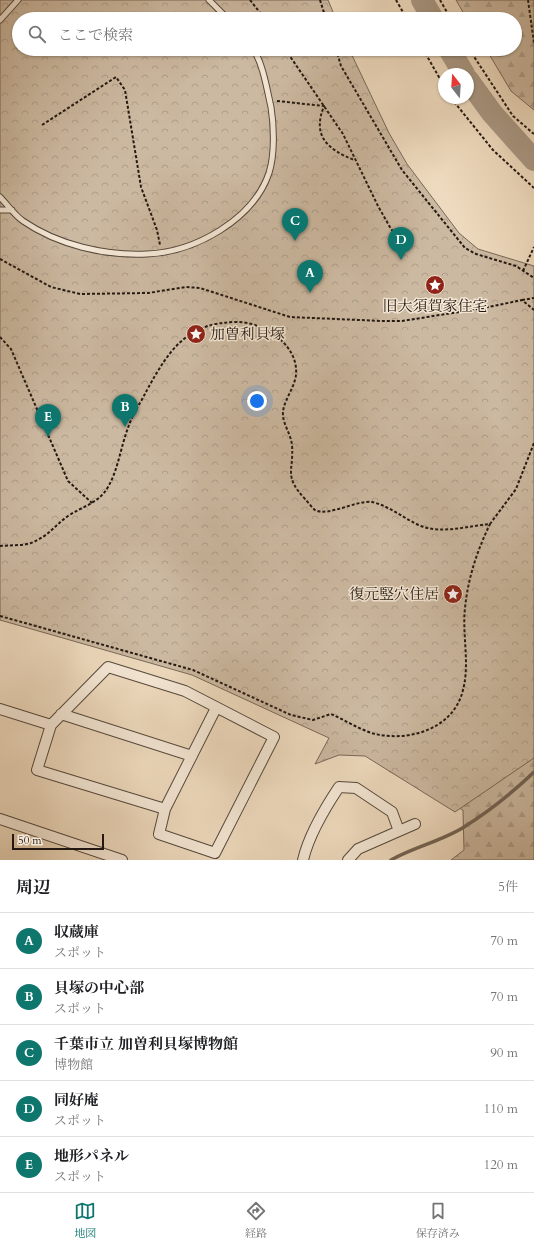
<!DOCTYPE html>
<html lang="ja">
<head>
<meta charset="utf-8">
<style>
  body { margin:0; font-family:Cardo,"Noto Serif JP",serif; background:#f6f6f6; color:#202124 }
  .compass { position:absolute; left:438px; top:68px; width:36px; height:36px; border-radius:50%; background:#fff; box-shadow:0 1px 3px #0004; rotate:343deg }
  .scale { position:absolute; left:12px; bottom:10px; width:92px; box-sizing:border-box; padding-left:4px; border:2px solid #241912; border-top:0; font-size:11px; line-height:14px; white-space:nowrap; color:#241912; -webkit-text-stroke:3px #f4e7d5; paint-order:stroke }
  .you { position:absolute; left:257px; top:401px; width:14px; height:14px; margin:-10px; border:3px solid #fff; border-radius:50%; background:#1a73e8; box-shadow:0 0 0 6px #1a73e833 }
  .badge { display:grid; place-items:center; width:26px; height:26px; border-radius:50%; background:#0f766e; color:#fff; font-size:13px; font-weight:700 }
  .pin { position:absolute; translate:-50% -33px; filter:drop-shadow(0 1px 2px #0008) }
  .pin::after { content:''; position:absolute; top:21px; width:14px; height:12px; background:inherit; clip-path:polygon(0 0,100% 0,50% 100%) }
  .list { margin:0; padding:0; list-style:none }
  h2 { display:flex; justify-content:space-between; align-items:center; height:52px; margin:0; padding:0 16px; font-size:17px }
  h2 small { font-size:13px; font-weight:400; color:#757577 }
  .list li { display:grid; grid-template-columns:26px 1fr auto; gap:12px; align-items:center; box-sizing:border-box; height:56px; padding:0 16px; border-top:1px solid #e0e0e0 }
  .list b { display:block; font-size:15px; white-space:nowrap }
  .list p { margin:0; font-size:13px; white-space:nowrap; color:#757577 }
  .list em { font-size:13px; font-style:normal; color:#757577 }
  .icon { flex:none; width:22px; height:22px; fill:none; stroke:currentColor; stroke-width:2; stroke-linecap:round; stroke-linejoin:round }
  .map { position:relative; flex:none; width:534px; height:860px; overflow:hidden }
  .search { position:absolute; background:#fff; box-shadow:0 1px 3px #0004; left:12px; right:12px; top:12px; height:44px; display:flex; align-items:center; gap:10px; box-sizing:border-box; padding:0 14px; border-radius:22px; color:#757577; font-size:15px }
  .sheet { height:332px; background:#fff }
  nav { display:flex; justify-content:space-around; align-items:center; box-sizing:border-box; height:56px; border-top:1px solid #e0e0e0; background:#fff; font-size:11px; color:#757577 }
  nav a { display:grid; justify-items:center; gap:2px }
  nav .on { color:#0f766e }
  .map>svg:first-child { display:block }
  .forest { fill:url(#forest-firs); stroke:#78695a }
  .park { fill:url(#park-crowns); stroke:#78695a }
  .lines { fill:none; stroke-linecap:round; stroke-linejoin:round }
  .stream { stroke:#746556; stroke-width:3.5 }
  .river { stroke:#a99884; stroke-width:22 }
  .service-casing { stroke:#56493d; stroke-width:7 }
  .minor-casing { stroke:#56493d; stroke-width:12 }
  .path { stroke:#241912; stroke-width:2; stroke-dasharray:3 2; stroke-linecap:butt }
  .service { stroke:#f4e7d5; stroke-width:5 }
  .minor { stroke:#f4e7d5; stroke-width:10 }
  .labels { text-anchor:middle; stroke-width:3; stroke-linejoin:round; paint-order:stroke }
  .poi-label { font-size:15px; fill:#241912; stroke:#f4e7d5 }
</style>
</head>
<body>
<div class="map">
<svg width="534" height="860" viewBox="0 0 534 860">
  <defs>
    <pattern id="forest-firs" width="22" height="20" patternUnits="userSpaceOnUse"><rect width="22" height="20" fill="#ccb9a1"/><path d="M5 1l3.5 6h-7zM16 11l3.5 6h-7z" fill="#af9e8a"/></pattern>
    <pattern id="park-crowns" width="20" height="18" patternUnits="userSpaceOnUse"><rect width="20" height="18" fill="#ccb9a1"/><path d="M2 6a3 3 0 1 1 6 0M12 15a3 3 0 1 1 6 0" fill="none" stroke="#af9e8a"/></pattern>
  </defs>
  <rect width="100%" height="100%" fill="#eedabe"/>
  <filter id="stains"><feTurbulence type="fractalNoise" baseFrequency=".005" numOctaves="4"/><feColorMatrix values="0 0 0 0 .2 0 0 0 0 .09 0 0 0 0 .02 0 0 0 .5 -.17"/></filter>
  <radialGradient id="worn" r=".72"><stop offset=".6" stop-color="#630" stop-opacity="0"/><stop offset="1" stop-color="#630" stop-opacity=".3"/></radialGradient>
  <path class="forest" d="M456,0H534V110L511,91L486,49H515V19H467Z
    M534,654V860H451L464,850L463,810L389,771Z"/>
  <path class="park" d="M0,0H328L336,19H19V49H349L389,133L407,164L459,233L478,249L534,266V758L455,812L365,756L339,755L315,764L329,738L192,675L0,620Z"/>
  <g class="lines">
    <path class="stream" d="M391,860C414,847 442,841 464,827C488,812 513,792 534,772"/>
    <path class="river" d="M422,0L433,19
      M449,49L464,74
      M468,80L492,113L534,160"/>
    <defs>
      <path id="service" d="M209,0L228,19
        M0,20L18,0
        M0,197C7,204 14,215 23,221C58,245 105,256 147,254C195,252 253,220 269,173C275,154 274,126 271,107C267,90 263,63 253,49
        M0,210H12"/>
      <path id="minor" d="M0,709L51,725
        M61,714L192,756
        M165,809L37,770L51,725L108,667L185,691L274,737L215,853L159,834L165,809L216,708
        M0,819L122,860
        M303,860C309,834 325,808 339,787L356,788L392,812L399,831L415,824
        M348,860L358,849L399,831"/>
    </defs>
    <use href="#service" class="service-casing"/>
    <use href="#minor" class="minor-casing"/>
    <path class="path" d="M250,0L265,19
      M320,0L326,19
      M396,0L407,19
      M440,0L451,19
      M528,0L534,43
      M285,49L343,134L378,206L391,229L406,248
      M336,49L341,66L402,170L465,248L476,254L516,266L534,278
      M423,49L444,86
      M469,49L513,116L534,134
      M451,98L493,150L534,188
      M277,101L324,106C312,136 327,149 354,160
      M42,125L116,77L125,90L141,187L157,230L160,245
      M0,259L51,287L80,294L148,293L186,287L200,288L290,317L382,321H402L484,308L522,300L534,310
      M523,271L534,247
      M522,300L534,298
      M0,337L11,349L68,481L92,503
      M0,546C9,545 22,546 31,543C49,536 55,525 68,516C83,506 99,503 108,487C118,470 121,446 128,428C132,415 141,402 147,390C169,350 187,322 237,322C264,322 299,345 296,375C294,389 284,400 283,412C282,423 291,434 292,445C294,472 283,475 305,499C308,502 312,508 315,510C328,517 356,500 372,502C390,506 404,519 421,526C442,534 468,526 490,524L516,489L534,443
      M0,616L193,670L291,715L313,720L331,714C345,720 360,730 375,734C411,742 454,728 463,690C470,663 462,635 465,608C468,578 477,551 490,524"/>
    <use href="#service" class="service"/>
    <use href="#minor" class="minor"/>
  </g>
  <defs>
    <symbol id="sight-disc" viewBox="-11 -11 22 22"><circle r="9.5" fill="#8f2418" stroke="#f4e7d5"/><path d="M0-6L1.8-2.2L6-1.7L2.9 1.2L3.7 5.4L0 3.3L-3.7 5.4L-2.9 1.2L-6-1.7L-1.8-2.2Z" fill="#fff"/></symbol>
  </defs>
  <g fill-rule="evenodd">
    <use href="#sight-disc" x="424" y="274" width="22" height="22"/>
    <use href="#sight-disc" x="185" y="323" width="22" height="22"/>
    <use href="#sight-disc" x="442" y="583" width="22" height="22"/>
  </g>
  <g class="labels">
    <g class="poi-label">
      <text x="435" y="311">旧大須賀家住宅</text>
      <text x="210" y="339" text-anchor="start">加曽利貝塚</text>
      <text x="439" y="599" text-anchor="end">復元竪穴住居</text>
    </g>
  </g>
  <rect width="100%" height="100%" filter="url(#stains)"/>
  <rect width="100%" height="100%" fill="url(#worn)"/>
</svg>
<svg class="compass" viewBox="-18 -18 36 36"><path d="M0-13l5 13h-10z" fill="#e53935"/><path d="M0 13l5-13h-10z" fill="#757577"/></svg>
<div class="scale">50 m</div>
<div class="you"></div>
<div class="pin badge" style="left:310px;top:293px">A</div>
<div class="pin badge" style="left:125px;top:427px">B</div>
<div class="pin badge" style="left:295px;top:241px">C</div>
<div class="pin badge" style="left:401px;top:260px">D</div>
<div class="pin badge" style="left:48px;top:437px">E</div>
<div class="search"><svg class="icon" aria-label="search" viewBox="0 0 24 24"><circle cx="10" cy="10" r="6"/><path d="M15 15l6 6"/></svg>ここで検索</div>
</div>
<section class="sheet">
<h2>周辺<small>5件</small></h2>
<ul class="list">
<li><span class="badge">A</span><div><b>収蔵庫</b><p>スポット</p></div><em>70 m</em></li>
<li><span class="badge">B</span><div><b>貝塚の中心部</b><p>スポット</p></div><em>70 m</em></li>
<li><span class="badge">C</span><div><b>千葉市立 加曽利貝塚博物館</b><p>博物館</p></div><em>90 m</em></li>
<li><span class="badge">D</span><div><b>同好庵</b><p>スポット</p></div><em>110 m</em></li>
<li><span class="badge">E</span><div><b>地形パネル</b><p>スポット</p></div><em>120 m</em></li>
</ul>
</section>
<nav>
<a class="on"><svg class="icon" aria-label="map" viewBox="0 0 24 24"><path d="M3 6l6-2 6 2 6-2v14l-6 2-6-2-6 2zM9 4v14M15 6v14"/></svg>地図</a>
<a><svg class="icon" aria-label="directions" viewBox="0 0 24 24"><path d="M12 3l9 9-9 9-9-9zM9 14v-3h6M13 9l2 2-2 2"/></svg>経路</a>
<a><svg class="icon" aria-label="saved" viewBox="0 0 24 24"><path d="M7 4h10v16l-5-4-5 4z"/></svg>保存済み</a>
</nav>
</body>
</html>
